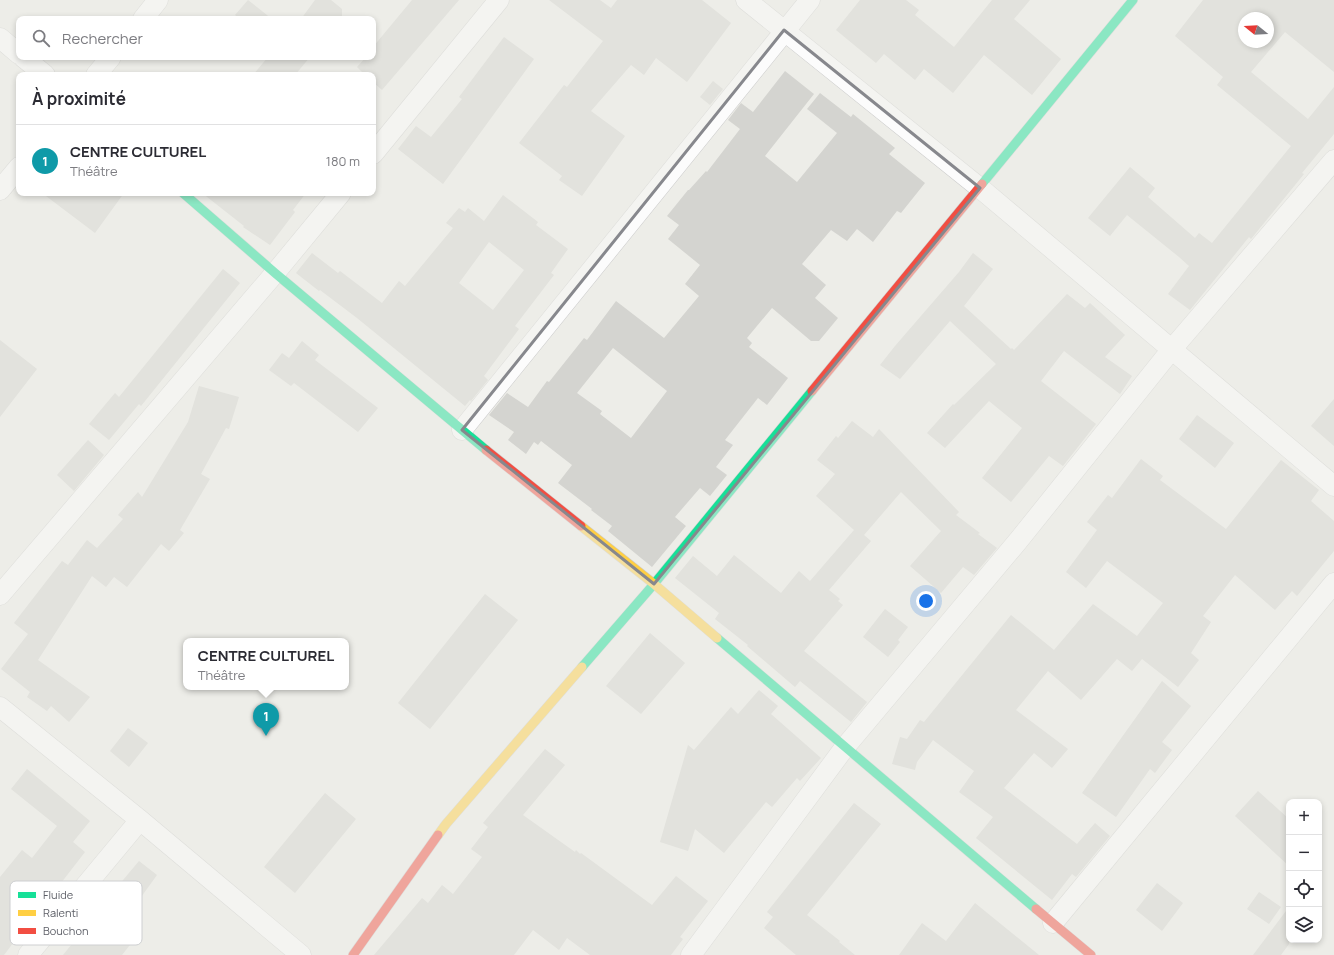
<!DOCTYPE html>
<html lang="fr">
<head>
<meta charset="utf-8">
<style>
  body { margin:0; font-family:Manrope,sans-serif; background:#f7f7f7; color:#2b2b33 }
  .controls { position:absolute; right:12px; bottom:12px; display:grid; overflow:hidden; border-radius:8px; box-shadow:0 2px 6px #0003 }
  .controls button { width:36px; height:36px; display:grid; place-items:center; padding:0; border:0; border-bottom:1px solid #e1e1e2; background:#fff; color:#2b2b33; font:20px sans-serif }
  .compass { position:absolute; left:1238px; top:12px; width:36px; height:36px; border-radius:50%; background:#fff; box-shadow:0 2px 6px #0003; rotate:288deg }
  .you { position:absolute; left:926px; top:601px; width:14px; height:14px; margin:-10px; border:3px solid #fff; border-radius:50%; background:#1a73e8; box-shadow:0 0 0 6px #1a73e833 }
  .badge { display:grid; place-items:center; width:26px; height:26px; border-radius:50%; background:#8f9094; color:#fff; font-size:13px; font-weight:700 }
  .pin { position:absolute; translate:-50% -33px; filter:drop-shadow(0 1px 2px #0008) }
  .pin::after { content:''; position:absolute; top:21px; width:14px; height:12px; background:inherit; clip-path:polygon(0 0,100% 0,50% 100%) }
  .popup { position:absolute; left:183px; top:638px; width:166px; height:52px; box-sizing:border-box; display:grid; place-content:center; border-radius:8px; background:#fff; filter:drop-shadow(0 1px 3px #0005); font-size:13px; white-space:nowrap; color:#7c7c81 }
  .popup b { font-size:15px; color:#2b2b33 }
  .popup::after { content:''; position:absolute; left:50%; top:100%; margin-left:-8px; border:8px solid transparent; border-top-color:#fff }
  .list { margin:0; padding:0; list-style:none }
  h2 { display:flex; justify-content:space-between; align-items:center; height:52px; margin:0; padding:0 16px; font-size:17px }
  h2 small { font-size:13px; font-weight:400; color:#7c7c81 }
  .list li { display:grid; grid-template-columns:26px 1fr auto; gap:12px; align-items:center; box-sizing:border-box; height:72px; padding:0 16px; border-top:1px solid #e1e1e2 }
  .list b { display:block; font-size:15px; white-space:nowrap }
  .list p { margin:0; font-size:13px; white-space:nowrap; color:#7c7c81 }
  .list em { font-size:13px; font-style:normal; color:#7c7c81 }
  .icon { flex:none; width:22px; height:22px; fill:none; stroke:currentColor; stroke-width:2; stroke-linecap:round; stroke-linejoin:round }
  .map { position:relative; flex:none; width:1334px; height:955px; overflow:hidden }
  .search { position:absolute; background:#fff; box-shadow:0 2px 6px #0003; left:16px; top:16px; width:360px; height:44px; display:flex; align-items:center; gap:10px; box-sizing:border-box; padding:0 14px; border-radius:8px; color:#7c7c81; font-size:15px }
  .panel { position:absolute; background:#fff; box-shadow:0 2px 6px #0003; left:16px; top:72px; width:360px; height:124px; border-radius:8px }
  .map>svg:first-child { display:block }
  .building { fill:#d4d4d0; fill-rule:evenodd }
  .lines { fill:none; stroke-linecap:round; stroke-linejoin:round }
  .street-casing { stroke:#cbcbcb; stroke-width:21 }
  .fast-casing { stroke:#cbcbcc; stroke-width:10 }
  .slow-casing { stroke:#cbcbcc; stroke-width:10 }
  .jam-casing { stroke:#cbcbcc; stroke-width:10 }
  .street { stroke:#fcfcfc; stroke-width:20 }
  .fast { stroke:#16e098; stroke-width:9 }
  .slow { stroke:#ffcf43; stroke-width:9 }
  .jam { stroke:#f24e42; stroke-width:9 }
  .marked { fill:none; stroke:#87888d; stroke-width:3; stroke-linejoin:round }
  .key { fill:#fff; stroke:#cecfd1; stroke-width:1 }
  .key-label { font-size:11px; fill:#5c5e66 }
</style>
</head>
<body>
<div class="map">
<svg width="1334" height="955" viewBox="0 0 1334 955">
  <rect width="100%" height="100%" fill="#edede8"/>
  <path class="building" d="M248,0L272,19H240L235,15Z
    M315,0H331L342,9V17L340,19H301Z
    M412,0H459L382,90L373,82V75H365L357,67L366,57H373V47Z
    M549,0H600L611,8L617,0H702L731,23L687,82L656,58L644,75L631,65L591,111L625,136L582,196L559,180L562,176L519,143L564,85L567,87L603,41Z
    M860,0H906L919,10L915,15L954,47L992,0H1030L1014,19L1061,59L1032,95L984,55L953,93L924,69L915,80L884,54L876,63L836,30Z
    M1203,0H1334V72L1285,32L1251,72L1308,119L1334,87V134L1302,173L1304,174L1251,239L1249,237L1190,310L1168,294L1189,266L1179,257L1127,215L1110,236L1088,218L1130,167L1155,188L1148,197L1195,238L1199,233L1212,243L1291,146L1217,85L1223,77L1175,36ZM1244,18H1268V42H1244Z
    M504,37L534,59L443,184L398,149L416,126L431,137L462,99L459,97Z
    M268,57H310L295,75H253Z
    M785,71L814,94L765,156L797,182L837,133L807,109L820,93L851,117L853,114L895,148L889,154L925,183L901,213L897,211L873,242L857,229L847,241L831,230L802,264L826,285L815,298L838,318L819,341H811L772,308L747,338L752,343L749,347L788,378L767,405L758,398L725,440L733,445L716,467L727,475L710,496L700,488L675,517L686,526L652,567L608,531L612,526L591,510L592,509L558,483L572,465L541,441L538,445L534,442L526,454L508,440L514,432L489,415L507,393L528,407L547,381L549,382L584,338L587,340L616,301L664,338L699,296L685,284L700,265L668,239L679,225L667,216L688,190H689L706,171L707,172L740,129L728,120L741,103L753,112ZM613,348L667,391L631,438L600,414L602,411L577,393Z
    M713,81L723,89L710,105L700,97Z
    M42,193H124L95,233Z
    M202,193H306L293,210L295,212L270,245L243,227L244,226Z
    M503,195L538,222L536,225L568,249L551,273L554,275L515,326L519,329L484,376L488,380L471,401L470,400L465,406L357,318L320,290L319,291L296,273L312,253L338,273L340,271L382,303L399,281L405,286L453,228L446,223L459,208L465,212L468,208L484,221ZM489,242L524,270L493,310L459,283Z
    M973,253L993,269L964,306L1011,349L1012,348L1014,350L1067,294L1085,308L1090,303L1125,335L1105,357L1132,376L1120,394L1064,351L1041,381L1096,424L1063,466L1049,456L1011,502L982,478L1022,428L989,401L945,448L927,433L953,404L954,405L996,364L950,321L900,379L880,365L895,346L959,272Z
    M223,269L240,283L141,406L139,404L109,440L89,424L115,393L119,397Z
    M0,340L37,369L0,417Z
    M302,341L319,355L315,360L378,408L358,432L294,383L291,386L269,370L282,353L289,358Z
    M199,386L239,397L229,429L226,428L201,474L210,479L180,530L184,533L169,551L161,544L127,587L114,577L106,587L92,576L38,660L90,697L69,722L51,706L47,711L27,697L30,692L1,669L28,634L14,623L62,561L68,565L87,540L97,548L123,519L118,515L138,492L142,497L188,422Z
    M1334,399V446L1311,426Z
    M1197,415L1234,443L1215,468L1179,439Z
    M852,421L873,437L879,429L959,512L956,515L980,533L978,534L997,548L974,575L963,567L941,593L910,566L941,531L901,492L864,535L871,541L829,590L840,599L838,601L843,605L804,651L867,702L851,722L800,681L795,687L747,646L748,645L715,619L719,613L675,578L693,556L717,576L734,555L781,593L799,571L810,581L854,530L816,496L835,474L817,460L836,436L838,438Z
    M88,440L104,455L74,491L57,475Z
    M1141,459L1163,476L1160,480L1226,529L1281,460L1319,490L1311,501L1334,521V551L1297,596L1292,591L1275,610L1235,575L1203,616L1211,622L1191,653L1199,660L1178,687L1142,659L1132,671L1117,659L1081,700L1048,671L1016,710L1068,749L1052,768L1034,753L1004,788L1077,844L1095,823L1110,836L1076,877L1072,874L1052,900L976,838L993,817L959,792L974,771L933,740L917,762L915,770L892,764L900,737L907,739L920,720L924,722L1011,615L1054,650L1093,604L1137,636L1163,603L1107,561L1086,588L1066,572L1097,530L1087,522L1108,495L1112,498Z
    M485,594L518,620L430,729L398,703Z
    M885,609L908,627L898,640L900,642L888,657L863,637Z
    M650,633L685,663L641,714L606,686Z
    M1162,681L1191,706L1162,742L1172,750L1155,773L1150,769L1116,817L1082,793Z
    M759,690L778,706L771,714L821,758L800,781L797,778L772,807L766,802L724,853L695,829L688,851L660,842L688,745L694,750L731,707L738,714Z
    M128,728L148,743L129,767L110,751Z
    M545,749L565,765L523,815L575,852L576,850L580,854L581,853L652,905L676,876L708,901L680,937L683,939L671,955H590L567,938L559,950L533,930L514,955H374L422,898L428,903L442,885L453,894L482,857L471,849L488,827L483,823Z
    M27,769L90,821L73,842L85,852L61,883L64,885L48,905L44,902L4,955H0V877L22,850L32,858L57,826L11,789Z
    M1258,791L1289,819V866L1235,816Z
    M325,793L356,819L295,893L264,867Z
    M854,803L881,824L807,915L840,941L839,942L855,955H796L764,928L773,917L767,912Z
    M139,861L157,875L118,929L133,941L122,955H63L80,934L78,933L100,904L102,905L112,892H113Z
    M1157,883L1183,903L1162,931L1136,910Z
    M1259,892L1281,907L1269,924L1247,909Z
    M975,903L1039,955H899L922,923L946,941Z
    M1289,907V944L1281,955H1253Z"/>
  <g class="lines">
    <defs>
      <path id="street" d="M746,0L980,188L1334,486
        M143,19L158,0
        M0,38L19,54
        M23,57L45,75
        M96,75L111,57
        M373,154L499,0
        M0,190L19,167
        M462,430L810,0
        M0,595L275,273L341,193
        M0,707L140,820L301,955
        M1053,923L1334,583
        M28,955L140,820
        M691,955L845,747L1018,541L1172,349L1334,160"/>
      <path id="fast" d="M982,184L1133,0
        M183,193L275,273L486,450
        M717,638L1036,909
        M582,667L654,584L812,391"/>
      <path id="slow" d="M581,526L654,584L717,638
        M438,835L446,824L582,667"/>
      <path id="jam" d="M812,391L982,184
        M486,450L581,526
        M1036,909L1091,955
        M353,955L438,835"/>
    </defs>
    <use href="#street" class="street-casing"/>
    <use href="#fast" class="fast-casing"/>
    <use href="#slow" class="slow-casing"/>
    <use href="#jam" class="jam-casing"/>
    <use href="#street" class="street"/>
    <use href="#fast" class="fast"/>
    <use href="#slow" class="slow"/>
    <use href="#jam" class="jam"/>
  </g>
  <path d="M0 0H1334V955H0ZM784,30L980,188L654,584L462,430Z" fill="#edede8" fill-opacity=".55" fill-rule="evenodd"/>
  <path class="marked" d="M784,30L980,188L654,584L462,430Z"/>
  <rect x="10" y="881" width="132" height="64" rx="6" class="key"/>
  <rect x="18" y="892" width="18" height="6" fill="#16e098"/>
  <rect x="18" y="910" width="18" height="6" fill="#ffcf43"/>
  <rect x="18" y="928" width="18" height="6" fill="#f24e42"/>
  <g class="key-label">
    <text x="43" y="899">Fluide</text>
    <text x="43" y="917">Ralenti</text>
    <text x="43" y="935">Bouchon</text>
  </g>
</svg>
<div class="controls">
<button>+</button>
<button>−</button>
<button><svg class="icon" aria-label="locate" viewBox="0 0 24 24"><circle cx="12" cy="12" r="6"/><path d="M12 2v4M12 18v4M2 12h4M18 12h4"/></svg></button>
<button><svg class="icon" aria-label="layers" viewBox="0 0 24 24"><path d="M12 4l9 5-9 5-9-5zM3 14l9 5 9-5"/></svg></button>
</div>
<svg class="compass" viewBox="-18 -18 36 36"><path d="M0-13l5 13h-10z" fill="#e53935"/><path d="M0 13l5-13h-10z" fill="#7c7c81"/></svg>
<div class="you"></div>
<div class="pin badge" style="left:266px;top:736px;background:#0f9aa8">1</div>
<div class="popup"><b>CENTRE CULTUREL</b>Théâtre</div>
<div class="search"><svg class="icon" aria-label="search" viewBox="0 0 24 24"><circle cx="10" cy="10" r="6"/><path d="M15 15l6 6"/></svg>Rechercher</div>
<section class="panel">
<h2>À proximité<small></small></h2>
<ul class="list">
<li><span class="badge" style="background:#0f9aa8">1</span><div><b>CENTRE CULTUREL</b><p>Théâtre</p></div><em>180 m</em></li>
</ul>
</section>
</div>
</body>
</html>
